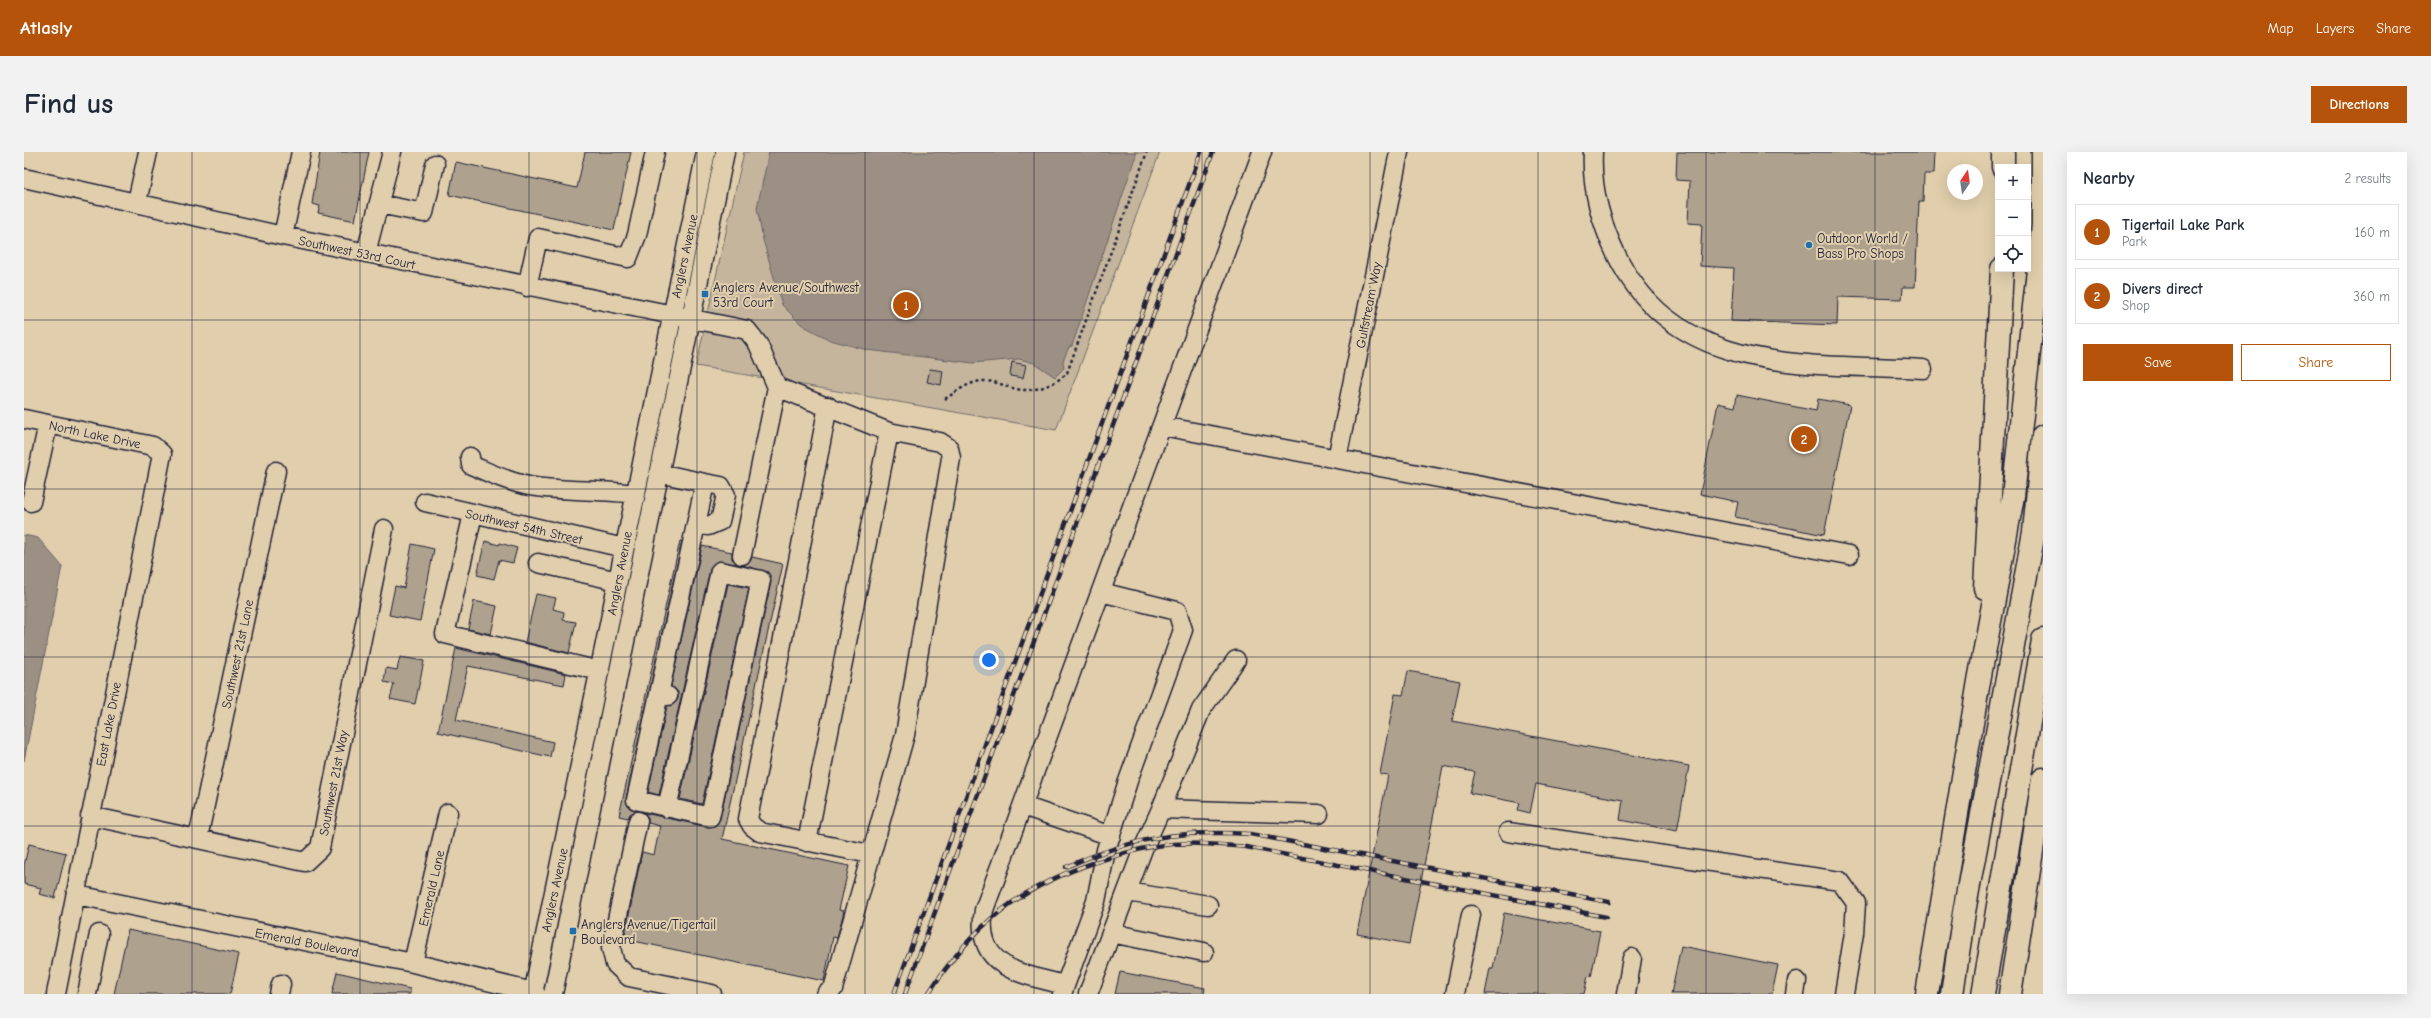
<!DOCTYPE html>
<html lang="en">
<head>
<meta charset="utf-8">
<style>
  body { margin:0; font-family:"Comic Neue",sans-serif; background:#f2f2f3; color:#1f2937 }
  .controls { position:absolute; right:12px; top:12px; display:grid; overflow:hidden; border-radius:0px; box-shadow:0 4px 16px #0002 }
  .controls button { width:36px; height:36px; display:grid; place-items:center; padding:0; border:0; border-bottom:1px solid #e0e1e3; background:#fff; color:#1f2937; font:20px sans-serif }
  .compass { position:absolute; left:1923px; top:12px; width:36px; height:36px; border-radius:50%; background:#fff; box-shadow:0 4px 16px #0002; rotate:13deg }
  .you { position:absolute; left:965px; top:508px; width:14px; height:14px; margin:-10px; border:3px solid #fff; border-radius:50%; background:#1a73e8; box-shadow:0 0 0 6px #1a73e833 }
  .badge { display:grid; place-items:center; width:26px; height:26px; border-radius:50%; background:#b45309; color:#fff; font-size:13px; font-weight:700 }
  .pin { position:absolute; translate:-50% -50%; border:2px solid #fff; box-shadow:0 1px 4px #0006 }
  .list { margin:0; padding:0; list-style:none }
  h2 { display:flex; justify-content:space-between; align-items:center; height:52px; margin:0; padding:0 16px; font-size:17px }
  h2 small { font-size:13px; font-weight:400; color:#747a83 }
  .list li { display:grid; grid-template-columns:26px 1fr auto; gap:12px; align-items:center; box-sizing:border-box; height:56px; margin:0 8px 8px; padding:0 8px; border:1px solid #e0e1e3; border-radius:0px }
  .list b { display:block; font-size:15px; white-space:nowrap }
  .list p { margin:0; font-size:13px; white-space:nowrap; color:#747a83 }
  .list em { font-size:13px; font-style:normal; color:#747a83 }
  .actions { display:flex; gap:8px; padding:12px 16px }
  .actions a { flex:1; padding:9px 0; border:1px solid #b45309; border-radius:0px; text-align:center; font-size:14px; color:#b45309 }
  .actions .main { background:#b45309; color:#fff }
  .icon { flex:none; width:22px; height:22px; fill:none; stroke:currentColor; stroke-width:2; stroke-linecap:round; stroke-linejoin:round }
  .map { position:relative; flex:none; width:2019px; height:842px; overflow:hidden; border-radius:0px }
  header { display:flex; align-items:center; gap:24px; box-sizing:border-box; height:56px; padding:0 20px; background:#b45309; color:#fff }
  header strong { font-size:19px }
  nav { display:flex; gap:22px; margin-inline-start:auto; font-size:14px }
  .intro { display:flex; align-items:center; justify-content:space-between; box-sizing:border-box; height:96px; padding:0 24px }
  h1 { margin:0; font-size:28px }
  .button { padding:10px 18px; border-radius:0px; background:#b45309; color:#fff; font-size:14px; font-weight:700 }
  main { display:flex; gap:24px; padding:0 24px }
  aside { flex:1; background:#fff; border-radius:0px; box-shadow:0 4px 16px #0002 }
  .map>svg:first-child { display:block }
  .green { fill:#c4b59c; stroke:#736c6c }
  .water { fill:#9c9084; stroke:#6b6467 }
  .building { fill:#aea18e; stroke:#22223b }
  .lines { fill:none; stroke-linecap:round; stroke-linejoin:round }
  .minor-casing { stroke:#22223b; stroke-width:21 }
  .highway-casing { stroke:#22223b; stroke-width:25 }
  .path { stroke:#22223b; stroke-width:2.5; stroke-dasharray:3 3; stroke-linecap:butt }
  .minor { stroke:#e0ceac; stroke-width:18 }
  .highway { stroke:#e0ceac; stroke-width:22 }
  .rail-casing { stroke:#22223b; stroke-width:4.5 }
  .rail { stroke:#e0ceac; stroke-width:3; stroke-dasharray:9; stroke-linecap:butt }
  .grid { fill:none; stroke:#22223b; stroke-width:1; stroke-opacity:0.55 }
  .poi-dot { fill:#1f6fb2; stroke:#e0ceac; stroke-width:1.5 }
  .labels { text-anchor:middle; stroke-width:4; stroke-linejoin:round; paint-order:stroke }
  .poi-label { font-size:13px; fill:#22223b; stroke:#e0ceac; text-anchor:start }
  .street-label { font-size:13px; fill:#22223b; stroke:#e0ceac }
</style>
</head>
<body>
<header>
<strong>Atlasly</strong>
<nav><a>Map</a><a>Layers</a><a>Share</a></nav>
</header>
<div class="intro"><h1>Find us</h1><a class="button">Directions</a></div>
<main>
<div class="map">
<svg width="2019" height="842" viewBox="0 0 2019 842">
  <rect width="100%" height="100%" fill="#e0ceac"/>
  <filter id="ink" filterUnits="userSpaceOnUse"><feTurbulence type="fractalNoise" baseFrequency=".025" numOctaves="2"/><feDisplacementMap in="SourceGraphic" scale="8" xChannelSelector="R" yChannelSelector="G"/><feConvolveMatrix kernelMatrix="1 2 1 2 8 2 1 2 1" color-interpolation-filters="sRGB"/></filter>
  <g filter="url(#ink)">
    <path class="green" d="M720,0H1136L1032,278L672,214Z"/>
    <path class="water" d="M745,0H1113L1048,194L1045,195L1039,209L1040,216L1031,225L1010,211L995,207L949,211L843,198L806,188L778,173L758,153L739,88L733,56Z
      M0,383L14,386L38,414L0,609Z"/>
    <path class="building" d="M296,0H345L331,69L294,61L296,54L288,52Z
      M561,0H607L590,78L425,43L432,10L553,36Z
      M1653,0H1910L1909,22H1900L1899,50H1895L1891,135H1879L1878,147L1814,145L1813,173L1707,169L1710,116L1676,114L1678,72L1664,71L1666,29L1652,28Z
      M988,210L1002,213L999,226L986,224Z
      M906,217L919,219L917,233L903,230Z
      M1713,243L1792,259L1794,247L1826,253L1800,383L1711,365L1714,350L1676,342L1694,251L1711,255Z
      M461,389L475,393L476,391L493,396L489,411L475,408L470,427L453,423Z
      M656,389H658L602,646L605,655L612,659L606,662L604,666L595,664Z
      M388,392L410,397L396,469L365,463L371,434L380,436Z
      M678,394L708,400V407L713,412L693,409L686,417L635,643L624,640L643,554L651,551L654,547V540L647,534Z
      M728,405L759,412L698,687L825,714L815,758L820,759L813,786L809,785L800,829L600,787L618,700L630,703L636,674L624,671V665L620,661L684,675L693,672L696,667L747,430L744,420L718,413L726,410Z
      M704,432L725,436L678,652L656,647Z
      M512,442L532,446L529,457L540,460L539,468L552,470L545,501L501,490Z
      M450,449L473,454L467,482L444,477Z
      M432,496L542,522L540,533L444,514L432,568L529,590L526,605L414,580Z
      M376,505L400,509L391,552L366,547L370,532L360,530L362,516L373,518Z
      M1384,519L1436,529L1428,569L1665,614L1653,679L1596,668L1599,648L1512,632L1506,661L1494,658L1496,651L1446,641L1451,620L1419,614L1385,792L1333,782L1364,623L1356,622L1371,542L1379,543Z
      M5,692L42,701L31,746L15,742L17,736L0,732V713Z
      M1480,761L1576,779L1567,825L1564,824L1560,842H1461L1466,816H1469Z
      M104,778L215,802L206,842H90Z
      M1657,794L1754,813L1748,842H1647Z
      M313,820L386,837V842H308Z
      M1096,820L1181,836L1180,842H1091Z"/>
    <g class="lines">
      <defs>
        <path id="minor" d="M1569,0C1567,37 1576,69 1592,102C1652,225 1783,211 1899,217
          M0,26L259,84L723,178L734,192L753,235L865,280L916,290L925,296L927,306L881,583L809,837L802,842
          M113,50L124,0
          M355,52L400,61L411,12
          M259,84L277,0
          M342,101L368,0
          M503,135L514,86L604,106L613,83L631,0
          M804,254L724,667L728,674L736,680L846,702
          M0,267L129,294L138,302L32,842
          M1138,274L1825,403
          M446,305L447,313C466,321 484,330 505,334C540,340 576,337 611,342
          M1313,307L1375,0
          M635,321L681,331L635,542L644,544
          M7,350L24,272
          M401,350L600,396
          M449,362L421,482L576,519
          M672,372L684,374L696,369L702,343L697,334L681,331
          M718,403L753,235
          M514,411L594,429
          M635,542L612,648L686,665L737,428L696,419L643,656
          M999,654L1087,684
          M1137,657L1177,558L1212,508
          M66,664L281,710L296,696L360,377
          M614,669L587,796L591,812L605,825L688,842
          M1484,680L1816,729L1832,751L1830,781L1820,842
          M174,686L252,319
          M783,690L865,280
          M1103,740L1184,753
          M53,743L389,811L509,840L512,842
          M1087,781L1180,800
          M389,811L424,661
          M1041,833C997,822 950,816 960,758L1238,0
          M63,842L75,782
          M255,842L257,832
          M509,842L682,0
          M529,842L701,0
          M1038,842L1072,749L1082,698L1104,629L1159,478L1153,459L1077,440
          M1064,842L1119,697L1137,657L1295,662
          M1431,842L1447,763
          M1602,842L1608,806
          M1771,842L1773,829"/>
        <path id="highway" d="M1979,0V15
          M1961,436L1978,117
          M1903,842L1955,529L1989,344L2019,73V0
          M1928,842L1940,760L2010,380L2019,284
          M1959,842L2019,488
          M1986,842L2019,627"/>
      </defs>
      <use href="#minor" class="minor-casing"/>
      <use href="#highway" class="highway-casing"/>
      <path class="path" d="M921,247C932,240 943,231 957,229C970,228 980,234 992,237C1009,241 1031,233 1043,221L1123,0"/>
      <use href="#minor" class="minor"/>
      <use href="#highway" class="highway"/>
      <defs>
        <path id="rail" d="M1042,715C1108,686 1154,678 1226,682L1585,750
          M870,842L1177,0
          M881,842L1189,0
          M904,842C949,773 994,736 1072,710C1097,702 1123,694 1149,692C1173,690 1198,693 1222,695L1582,765"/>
      </defs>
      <use href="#rail" class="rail-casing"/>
      <use href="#rail" class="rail"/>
    </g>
  </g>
  <path class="grid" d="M168,0V842M336,0V842M505,0V842M673,0V842M841,0V842M1010,0V842M1178,0V842M1346,0V842M1514,0V842M1682,0V842M1851,0V842M0,168H2019M0,337H2019M0,505H2019M0,674H2019"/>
  <g class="poi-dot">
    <circle cx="1785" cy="93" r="4"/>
    <rect x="677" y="138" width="8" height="8" rx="2"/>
    <rect x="545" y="775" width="8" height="8" rx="2"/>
  </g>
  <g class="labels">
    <g class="poi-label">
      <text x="1793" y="91">Outdoor World /<tspan x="1793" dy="15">Bass Pro Shops</tspan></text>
      <text x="689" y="140">Anglers Avenue/Southwest<tspan x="689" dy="15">53rd Court</tspan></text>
      <text x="557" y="777">Anglers Avenue/Tigertail<tspan x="557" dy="15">Boulevard</tspan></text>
    </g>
    <g class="street-label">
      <text transform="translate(333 100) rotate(12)" y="5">Southwest 53rd Court</text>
      <text transform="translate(660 104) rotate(-78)" y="5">Anglers Avenue</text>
      <text transform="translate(1344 153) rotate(-79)" y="5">Gulfstream Way</text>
      <text transform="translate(71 282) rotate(12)" y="5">North Lake Drive</text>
      <text transform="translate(500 374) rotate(13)" y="5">Southwest 54th Street</text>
      <text transform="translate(595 421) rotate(-79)" y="5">Anglers Avenue</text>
      <text transform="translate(213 502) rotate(-78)" y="5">Southwest 21st Lane</text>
      <text transform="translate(84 572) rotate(-79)" y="5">East Lake Drive</text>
      <text transform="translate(309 631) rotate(-79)" y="5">Southwest 21st Way</text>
      <text transform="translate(407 736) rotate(-77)" y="5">Emerald Lane</text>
      <text transform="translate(530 738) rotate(-78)" y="5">Anglers Avenue</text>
      <text transform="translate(283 790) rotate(11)" y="5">Emerald Boulevard</text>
    </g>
  </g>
</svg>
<div class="controls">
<button>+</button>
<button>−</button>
<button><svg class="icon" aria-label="locate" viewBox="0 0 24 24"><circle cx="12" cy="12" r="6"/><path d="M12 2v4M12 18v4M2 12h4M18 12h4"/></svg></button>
</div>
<svg class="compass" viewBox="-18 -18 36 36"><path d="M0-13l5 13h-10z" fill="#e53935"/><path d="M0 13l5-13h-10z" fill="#747a83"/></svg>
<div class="you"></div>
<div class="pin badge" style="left:882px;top:153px">1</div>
<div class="pin badge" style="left:1780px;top:287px">2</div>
</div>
<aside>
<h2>Nearby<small>2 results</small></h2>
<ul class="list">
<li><span class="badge">1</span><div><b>Tigertail Lake Park</b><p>Park</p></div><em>160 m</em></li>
<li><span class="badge">2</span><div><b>Divers direct</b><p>Shop</p></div><em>360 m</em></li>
</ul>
<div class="actions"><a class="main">Save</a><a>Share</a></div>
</aside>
</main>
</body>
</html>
